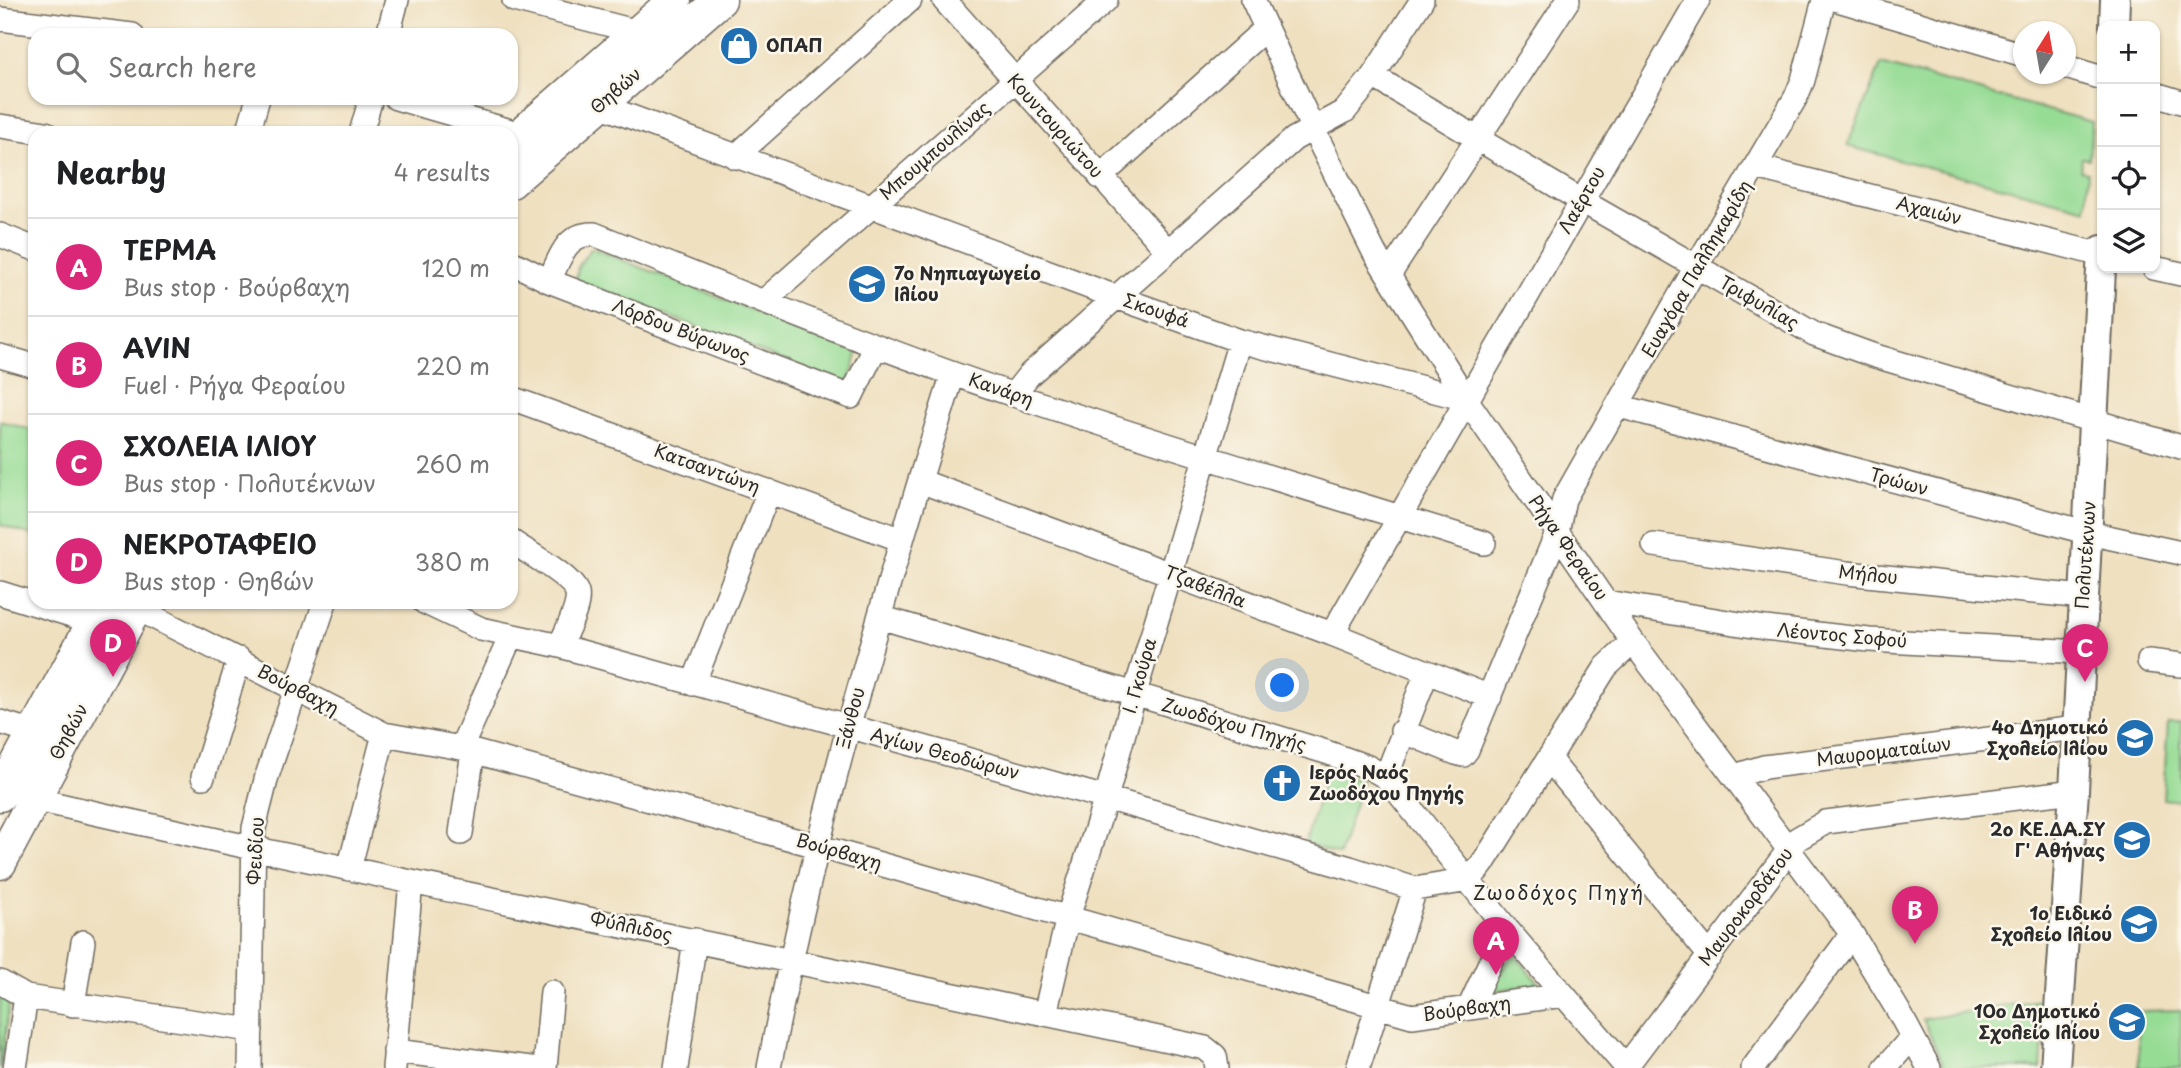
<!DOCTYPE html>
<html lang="en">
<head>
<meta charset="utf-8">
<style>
  body { margin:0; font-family:"Playpen Sans",sans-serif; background:#f6f6f6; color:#202124 }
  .controls { position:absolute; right:21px; top:21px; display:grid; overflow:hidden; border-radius:14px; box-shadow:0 2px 5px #0004 }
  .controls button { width:63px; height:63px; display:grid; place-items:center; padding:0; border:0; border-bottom:2px solid #e0e0e0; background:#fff; color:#202124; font:35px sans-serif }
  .compass { position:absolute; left:2013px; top:21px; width:63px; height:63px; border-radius:50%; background:#fff; box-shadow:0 2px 5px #0004; rotate:11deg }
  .you { position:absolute; left:1283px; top:686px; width:24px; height:24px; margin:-18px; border:5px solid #fff; border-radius:50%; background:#1a73e8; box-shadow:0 0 0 10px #1a73e833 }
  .badge { display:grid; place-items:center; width:46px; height:46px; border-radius:50%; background:#db2777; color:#fff; font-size:23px; font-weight:700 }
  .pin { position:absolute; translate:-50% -58px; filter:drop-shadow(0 2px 4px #0008) }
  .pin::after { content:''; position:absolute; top:37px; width:24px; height:21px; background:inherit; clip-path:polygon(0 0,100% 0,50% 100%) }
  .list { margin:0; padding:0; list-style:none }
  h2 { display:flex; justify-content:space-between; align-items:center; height:91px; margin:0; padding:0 28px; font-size:30px }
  h2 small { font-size:23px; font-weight:400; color:#757577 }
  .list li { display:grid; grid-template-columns:46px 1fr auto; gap:21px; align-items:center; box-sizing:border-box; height:98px; padding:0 28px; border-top:2px solid #e0e0e0 }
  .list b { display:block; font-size:26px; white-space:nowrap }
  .list p { margin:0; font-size:23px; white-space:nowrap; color:#757577 }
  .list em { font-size:23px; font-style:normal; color:#757577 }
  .icon { flex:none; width:38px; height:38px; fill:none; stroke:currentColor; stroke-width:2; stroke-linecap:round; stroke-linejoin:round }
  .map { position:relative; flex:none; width:2181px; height:1068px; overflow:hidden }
  .search { position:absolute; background:#fff; box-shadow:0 2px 5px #0004; left:28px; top:28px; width:490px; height:77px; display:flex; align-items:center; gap:18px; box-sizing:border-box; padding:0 24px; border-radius:21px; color:#757577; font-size:26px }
  .panel { position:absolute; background:#fff; box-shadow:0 2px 5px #0004; left:28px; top:126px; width:490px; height:483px; border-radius:21px }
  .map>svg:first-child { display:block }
  .green { fill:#97dc95; stroke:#618460; stroke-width:2 }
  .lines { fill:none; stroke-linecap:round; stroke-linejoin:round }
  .minor-casing { stroke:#706a5f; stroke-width:26 }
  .tertiary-casing { stroke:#706a5f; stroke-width:32 }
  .secondary-casing { stroke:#706a5f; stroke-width:35 }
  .minor { stroke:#fff; stroke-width:23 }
  .tertiary { stroke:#fff; stroke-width:28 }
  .secondary { stroke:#fff; stroke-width:32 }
  .labels { text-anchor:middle; stroke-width:5; stroke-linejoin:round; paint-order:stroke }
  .poi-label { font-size:18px; font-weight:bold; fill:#2b2b2b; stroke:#fbf7ec; text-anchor:end }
  .street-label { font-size:18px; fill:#2b2b2b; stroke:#fbf7ec }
  .neighbourhood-label { font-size:19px; letter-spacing:2px; fill:#2b2b2b; stroke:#fbf7ec }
</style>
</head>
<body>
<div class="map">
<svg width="2181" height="1068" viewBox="0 0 2181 1068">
  <rect width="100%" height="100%" fill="#fbf7ec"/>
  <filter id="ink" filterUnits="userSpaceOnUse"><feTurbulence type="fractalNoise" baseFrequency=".0143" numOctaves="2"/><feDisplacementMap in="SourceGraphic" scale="14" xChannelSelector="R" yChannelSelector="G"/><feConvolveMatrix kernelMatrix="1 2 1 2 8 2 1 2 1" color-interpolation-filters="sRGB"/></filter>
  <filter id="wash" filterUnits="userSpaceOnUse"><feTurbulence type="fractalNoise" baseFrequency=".00686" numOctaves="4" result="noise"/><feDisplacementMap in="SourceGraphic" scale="28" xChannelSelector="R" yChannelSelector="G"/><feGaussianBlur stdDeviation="1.57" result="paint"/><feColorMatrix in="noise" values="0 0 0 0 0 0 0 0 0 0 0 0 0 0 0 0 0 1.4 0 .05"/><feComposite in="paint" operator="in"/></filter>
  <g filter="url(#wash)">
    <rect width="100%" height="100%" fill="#efe0c0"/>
    <path class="green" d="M1881,64L2092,122L2089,159L2082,158L2080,170L2088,172L2086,209L1847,146Z
      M591,248L858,351L848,386L576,280L578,267Z
      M0,421L35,431V536L0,525Z
      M2168,722H2181V801L2163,799Z
      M1327,771L1362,781L1339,855L1305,844Z
      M1513,953L1540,984L1491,991Z
      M0,992L9,1005L1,1068H0Z
      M2046,999L2041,1068H1945L1923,1019Z
      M2181,1010V1068H2139L2138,1011Z"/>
  </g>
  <g filter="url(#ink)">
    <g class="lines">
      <defs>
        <path id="minor" d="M514,0L638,32
          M944,0L1167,250
          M1253,0L1313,129L1374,252L1466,399L1633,642L1852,934L1899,1012L1929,1068
          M1838,0L2024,55
          M0,19L132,35
          M388,35L397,0
          M2066,67L2102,78
          M1373,76L1582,201L1814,334L1872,355L2181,447
          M2155,94L2181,102
          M396,98L521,134
          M599,105L1116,297L1240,341L1466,399
          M0,126L46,133
          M248,133L258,98
          M361,133L371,98
          M735,157L910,0
          M1756,167L2102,255
          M1100,177L1265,29
          M0,235L35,249
          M511,262L549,281L851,397L876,346
          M2154,268L2181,274
          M1389,275L1568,0
          M549,281C560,259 565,233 594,234C733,290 872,347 1014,395C1170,448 1327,494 1484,543
          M763,302L1106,0
          M0,356L35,366
          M1013,395L1029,375L1294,139L1345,111L1373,76L1422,0
          M511,398L902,540
          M1619,406L2089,533L2181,553
          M920,481L1332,634L1490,697
          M511,541C525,551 573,577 577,593C580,608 565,632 560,646
          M1654,545L1847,573L2083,597
          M0,593L94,622
          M424,602L481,629L560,646L1106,798L1350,868L1415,889L1469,880
          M1606,602L1765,628L1869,640L2080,652
          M136,608L384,734L461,748L817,846L1412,1016L1564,995
          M880,617L1326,752L1368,767L1386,777L1506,928L1626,1067
          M1332,634L1698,0
          M2149,661L2181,665
          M693,684L769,491
          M0,722L33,732
          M1402,731L1456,753L1463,755L1467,750L1557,533L1564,499L1696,267L1796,97L1803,80L1824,0
          M461,748L511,636
          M1549,759L1710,956
          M1735,776L1764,767L2076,728
          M203,777L239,659
          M1386,777L1427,672
          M33,799C422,888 815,964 1205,1048L1215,1056L1217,1068
          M461,833L473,752
          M349,869L384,734
          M1469,880L1482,865L1606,667L1633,642
          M0,982L26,997L251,1030
          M73,1005L83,942
          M1469,1008L1506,928
          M1045,1014L1068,917L1106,798L1134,696L1240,341
          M395,1051L531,1068
          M15,1068L26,997
          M250,1068L254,828L267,776L325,602
          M394,1068L411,882
          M545,1068L552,992
          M676,1068L695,940
          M769,1068C814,833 881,602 953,374
          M1358,1068L1415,889
          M1625,1068L1797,839L1826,822L2074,791
          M1753,1068L1852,934
          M1885,1068L1912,1037"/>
        <path id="tertiary" d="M2114,26L2115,0
          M2055,1068L2074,791L2102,250"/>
        <path id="secondary" d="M511,143L675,0
          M511,182L720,0
          M0,795L104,602
          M0,863L139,602"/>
      </defs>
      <use href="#minor" class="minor-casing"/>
      <use href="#tertiary" class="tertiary-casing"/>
      <use href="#secondary" class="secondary-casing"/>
      <use href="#minor" class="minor"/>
      <use href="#tertiary" class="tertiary"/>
      <use href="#secondary" class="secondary"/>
    </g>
  </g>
  <defs>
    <symbol id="shop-disc" viewBox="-11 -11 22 22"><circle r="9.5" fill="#1f6fb2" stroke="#fbf7ec"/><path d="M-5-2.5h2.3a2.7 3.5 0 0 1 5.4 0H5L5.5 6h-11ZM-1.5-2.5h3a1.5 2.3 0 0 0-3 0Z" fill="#fff"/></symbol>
    <symbol id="school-disc" viewBox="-11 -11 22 22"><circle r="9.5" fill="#1f6fb2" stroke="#fbf7ec"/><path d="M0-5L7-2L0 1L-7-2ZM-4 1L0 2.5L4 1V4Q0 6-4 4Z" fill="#fff"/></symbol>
    <symbol id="church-disc" viewBox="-11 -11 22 22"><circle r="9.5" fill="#1f6fb2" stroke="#fbf7ec"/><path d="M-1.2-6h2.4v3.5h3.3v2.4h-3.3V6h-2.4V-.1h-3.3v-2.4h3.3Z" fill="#fff"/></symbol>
  </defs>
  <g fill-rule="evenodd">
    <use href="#shop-disc" x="717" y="24" width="44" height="44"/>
    <use href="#school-disc" x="845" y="262" width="44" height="44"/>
    <use href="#school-disc" x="2113" y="716" width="44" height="44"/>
    <use href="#church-disc" x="1260" y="761" width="44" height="44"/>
    <use href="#school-disc" x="2110" y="818" width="44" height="44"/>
    <use href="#school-disc" x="2117" y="902" width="44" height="44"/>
    <use href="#school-disc" x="2105" y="1000" width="44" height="44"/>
  </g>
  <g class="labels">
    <g class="poi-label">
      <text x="766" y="52" text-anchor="start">ΟΠΑΠ</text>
      <text x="894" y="280" text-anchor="start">7ο Νηπιαγωγείο<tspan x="894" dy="21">Ιλίου</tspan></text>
      <text x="2108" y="734">4ο Δημοτικό<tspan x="2108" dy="21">Σχολείο Ιλίου</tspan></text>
      <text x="1309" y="779" text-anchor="start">Ιερός Ναός<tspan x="1309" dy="21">Ζωοδόχου Πηγής</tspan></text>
      <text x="2105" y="836">2ο ΚΕ.ΔΑ.ΣΥ<tspan x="2105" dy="21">Γ' Αθήνας</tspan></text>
      <text x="2112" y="920">1ο Ειδικό<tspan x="2112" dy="21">Σχολείο Ιλίου</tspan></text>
      <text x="2100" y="1018">10ο Δημοτικό<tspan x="2100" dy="21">Σχολείο Ιλίου</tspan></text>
    </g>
    <g class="street-label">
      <text transform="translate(616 91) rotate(-41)" y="6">Θηβών</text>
      <text transform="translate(1055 126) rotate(48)" y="6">Κουντουριώτου</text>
      <text transform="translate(935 151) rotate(-41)" y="6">Μπουμπουλίνας</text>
      <text transform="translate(1582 200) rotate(-60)" y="6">Λαέρτου</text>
      <text transform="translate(1929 211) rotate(14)" y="6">Αχαιών</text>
      <text transform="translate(1697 269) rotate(-60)" y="6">Ευαγόρα Παλληκαρίδη</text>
      <text transform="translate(1759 303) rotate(30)" y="6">Τριφυλίας</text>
      <text transform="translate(1156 311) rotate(19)" y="6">Σκουφά</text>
      <text transform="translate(681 331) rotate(21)" y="6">Λόρδου Βύρωνος</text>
      <text transform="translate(1001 390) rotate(19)" y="6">Κανάρη</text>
      <text transform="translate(707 469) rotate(20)" y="6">Κατσαντώνη</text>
      <text transform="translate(1899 482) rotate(15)" y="6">Τρώων</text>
      <text transform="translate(1568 548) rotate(55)" y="6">Ρήγα Φεραίου</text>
      <text transform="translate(2086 555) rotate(-86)" y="6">Πολυτέκνων</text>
      <text transform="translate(1868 575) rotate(6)" y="6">Μήλου</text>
      <text transform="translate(1205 587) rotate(21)" y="6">Τζαβέλλα</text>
      <text transform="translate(1842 636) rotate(5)" y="6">Λέοντος Σοφού</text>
      <text transform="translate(1140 676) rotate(-74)" y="6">Ι. Γκούρα</text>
      <text transform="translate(298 690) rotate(27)" y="6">Βούρβαχη</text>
      <text transform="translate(851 718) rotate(-75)" y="6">Ξάνθου</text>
      <text transform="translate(1234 725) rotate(16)" y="6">Ζωοδόχου Πηγής</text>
      <text transform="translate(69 732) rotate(-62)" y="6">Θηβών</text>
      <text transform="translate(1884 752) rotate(-7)" y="6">Μαυροματαίων</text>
      <text transform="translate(945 754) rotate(15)" y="6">Αγίων Θεοδώρων</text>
      <text transform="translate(256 851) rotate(-87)" y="6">Φειδίου</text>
      <text transform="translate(839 852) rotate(16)" y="6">Βούρβαχη</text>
      <text transform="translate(1746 907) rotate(-53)" y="6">Μαυροκορδάτου</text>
      <text transform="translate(631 927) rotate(12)" y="6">Φύλλιδος</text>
      <text transform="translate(1467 1009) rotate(-8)" y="6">Βούρβαχη</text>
    </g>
    <g class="neighbourhood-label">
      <text x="1559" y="900">Ζωοδόχος Πηγή</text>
    </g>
  </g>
</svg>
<div class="controls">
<button>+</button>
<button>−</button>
<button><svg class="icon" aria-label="locate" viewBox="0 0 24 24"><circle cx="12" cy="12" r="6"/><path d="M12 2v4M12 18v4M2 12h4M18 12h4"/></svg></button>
<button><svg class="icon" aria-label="layers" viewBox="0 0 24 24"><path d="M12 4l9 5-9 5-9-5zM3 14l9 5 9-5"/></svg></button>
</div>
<svg class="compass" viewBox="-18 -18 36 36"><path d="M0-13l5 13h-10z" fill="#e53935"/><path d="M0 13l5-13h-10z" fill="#757577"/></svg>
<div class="you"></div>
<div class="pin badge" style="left:1496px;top:975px">A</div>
<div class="pin badge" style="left:1915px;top:944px">B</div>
<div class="pin badge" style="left:2085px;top:682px">C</div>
<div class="pin badge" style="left:113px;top:677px">D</div>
<div class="search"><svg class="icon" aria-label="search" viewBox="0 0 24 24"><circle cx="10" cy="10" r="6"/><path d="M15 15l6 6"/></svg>Search here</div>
<section class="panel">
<h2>Nearby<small>4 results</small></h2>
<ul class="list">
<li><span class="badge">A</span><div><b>ΤΕΡΜΑ</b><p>Bus stop · Βούρβαχη</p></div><em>120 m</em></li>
<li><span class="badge">B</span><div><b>AVIN</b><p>Fuel · Ρήγα Φεραίου</p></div><em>220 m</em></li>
<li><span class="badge">C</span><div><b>ΣΧΟΛΕΙΑ ΙΛΙΟΥ</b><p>Bus stop · Πολυτέκνων</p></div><em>260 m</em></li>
<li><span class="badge">D</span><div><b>ΝΕΚΡΟΤΑΦΕΙΟ</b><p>Bus stop · Θηβών</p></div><em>380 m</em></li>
</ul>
</section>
</div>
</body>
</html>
